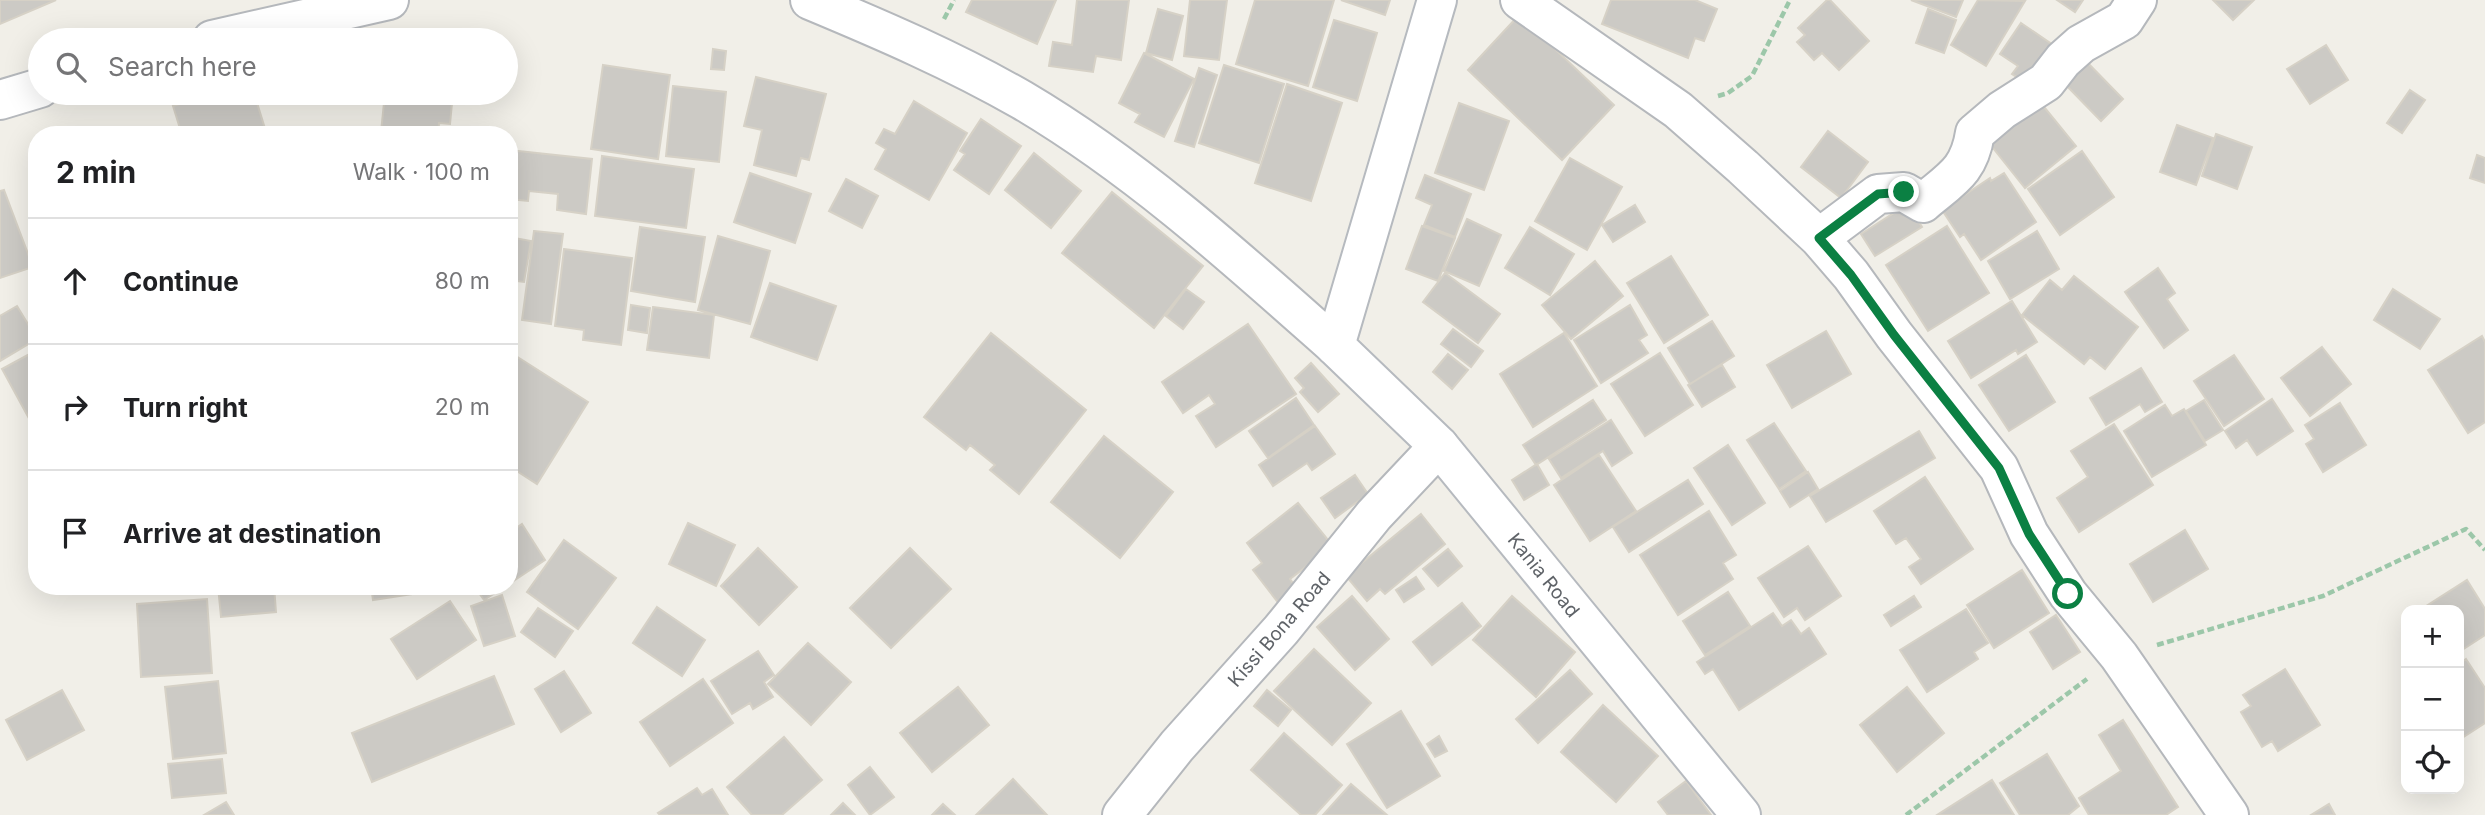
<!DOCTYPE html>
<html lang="en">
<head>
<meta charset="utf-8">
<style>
  body { margin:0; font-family:Inter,sans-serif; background:#f2f2f2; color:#202124 }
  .controls { position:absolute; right:21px; bottom:21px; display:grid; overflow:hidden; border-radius:14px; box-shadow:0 7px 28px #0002 }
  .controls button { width:63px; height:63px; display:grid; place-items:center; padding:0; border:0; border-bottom:2px solid #e0e0e0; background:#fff; color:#202124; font:35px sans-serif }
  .stop { position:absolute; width:21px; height:21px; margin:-16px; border:5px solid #0b8043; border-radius:50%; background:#fff }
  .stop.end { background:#0b8043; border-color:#fff; box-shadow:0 2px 7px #0008 }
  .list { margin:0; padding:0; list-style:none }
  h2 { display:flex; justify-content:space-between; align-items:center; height:91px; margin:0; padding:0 28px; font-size:30px }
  h2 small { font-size:23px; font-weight:400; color:#757577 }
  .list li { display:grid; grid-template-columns:46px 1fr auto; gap:21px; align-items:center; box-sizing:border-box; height:126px; padding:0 28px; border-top:2px solid #e0e0e0 }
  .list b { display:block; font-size:26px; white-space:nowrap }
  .list em { font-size:23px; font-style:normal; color:#757577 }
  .icon { flex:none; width:38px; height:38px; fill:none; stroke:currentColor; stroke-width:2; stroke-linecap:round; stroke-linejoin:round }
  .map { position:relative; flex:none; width:2485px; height:815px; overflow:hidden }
  .search { position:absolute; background:#fff; box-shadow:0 7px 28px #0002; left:28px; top:28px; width:490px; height:77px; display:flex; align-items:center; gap:18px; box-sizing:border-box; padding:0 24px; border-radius:38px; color:#757577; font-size:26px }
  .panel { position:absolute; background:#fff; box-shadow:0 7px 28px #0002; left:28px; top:126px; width:490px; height:469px; border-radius:28px }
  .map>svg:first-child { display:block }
  .building { fill:#cccac5; stroke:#d6d1c6; stroke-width:2 }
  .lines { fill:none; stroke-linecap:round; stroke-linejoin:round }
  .street-casing { stroke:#b5b8bc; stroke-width:42 }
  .secondary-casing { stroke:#b6babf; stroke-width:42 }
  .path { stroke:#9cc7a9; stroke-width:4.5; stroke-dasharray:7 3.5; stroke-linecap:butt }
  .street { stroke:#fff; stroke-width:38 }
  .secondary { stroke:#fff; stroke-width:38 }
  .route { stroke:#0b8043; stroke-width:9 }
  .labels { text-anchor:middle; stroke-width:5; stroke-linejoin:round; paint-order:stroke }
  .street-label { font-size:19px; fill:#5f6368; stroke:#fff }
</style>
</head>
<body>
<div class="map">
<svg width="2485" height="815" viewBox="0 0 2485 815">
  <rect width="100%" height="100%" fill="#f1efe8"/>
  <path class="building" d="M0,0H56L0,24Z
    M972,0H1056L1037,44L966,12Z
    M1077,0H1129L1121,60L1096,56L1093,72L1049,66L1053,42L1072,45Z
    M1190,0H1227L1219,60L1184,56Z
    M1255,0H1334L1308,86L1236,64Z
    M1341,0H1390L1385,15Z
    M1611,0H1695L1717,9L1704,41L1695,38L1688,58L1602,24Z
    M1827,0H1830L1869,41L1839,70L1822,53L1814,60L1797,42L1805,35L1798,28Z
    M1911,0H1963L1956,17Z
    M1978,0L2025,1L1986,66L1951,45Z
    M2057,0H2083L2075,12Z
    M2213,0H2254L2233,20Z
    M1158,9L1183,16L1172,60L1146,53Z
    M1928,9L1956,20L1944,53L1916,43Z
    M1519,15L1614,105L1562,160L1468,70Z
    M1334,20L1377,33L1357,101L1313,87Z
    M2021,23L2059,49L2033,88L2012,74L2018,66L2000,54Z
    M2326,45L2348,80L2310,104L2287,69Z
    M713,49L726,51L724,70L711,69Z
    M1144,53L1194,79L1164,137L1135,122L1140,114L1119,103Z
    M2082,57L2123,99L2101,121L2060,79Z
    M603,65L670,75L658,159L591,149Z
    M1224,65L1284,84L1259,163L1199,143Z
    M1199,68L1217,75L1194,147L1175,141Z
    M756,77L826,94L809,160L801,158L796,176L754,165L762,130L744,126Z
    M1287,84L1342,103L1311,201L1255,183Z
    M673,86L726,92L719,162L666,156Z
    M2410,90L2425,100L2402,133L2387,123Z
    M216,93H254L267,135H182L173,106Z
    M385,93H453L450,124L439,123L438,135L381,132Z
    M914,101L967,133L929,200L875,169L886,149L876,143L884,129L895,134Z
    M2040,102L2076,146L2025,188L1989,143Z
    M1459,103L1509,121L1484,190L1435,173Z
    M981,119L1021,146L989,194L954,170L965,154L960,151Z
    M2177,125L2213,138L2196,185L2160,172Z
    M1828,131L1868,162L1841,198L1801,167Z
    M2216,134L2252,147L2237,189L2202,176Z
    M509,150L592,159L586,214L557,210L558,194L529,191L528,201L509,199Z
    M2082,151L2114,197L2060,235L2028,189Z
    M1034,153L1081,191L1051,228L1005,190Z
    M2477,155L2485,158V183L2470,178Z
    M602,156L694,169L686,228L595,216Z
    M1570,158L1622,187L1587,250L1535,221Z
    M750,173L811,194L795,243L734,222Z
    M2004,173L2036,222L1981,260L1964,234L1960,237L1942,210L1990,178L1991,181Z
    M1425,175L1471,194L1455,237L1424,225L1432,205L1416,198Z
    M846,179L878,196L862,228L829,211Z
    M4,190L33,267L0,278V191Z
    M1112,192L1203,266L1154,328L1062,253Z
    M1908,204L1922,227L1875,256L1861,234Z
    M1635,205L1645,222L1613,242L1602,225Z
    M1467,219L1501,235L1479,286L1444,271Z
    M1422,226L1455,238L1438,281L1406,269Z
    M1947,226L1989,293L1928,331L1886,265Z
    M640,227L705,237L695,302L631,291Z
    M1530,227L1574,254L1550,295L1505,268Z
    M534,231L563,234L551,324L522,320Z
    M2037,231L2059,269L2010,299L1988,261Z
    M718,236L770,251L750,324L698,310Z
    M509,237L531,241L524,282L509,280Z
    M564,249L632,258L621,345L583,340L584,330L555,326Z
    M1671,256L1708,315L1664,343L1627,283Z
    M1595,261L1623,296L1571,339L1542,305Z
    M2158,268L2175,293L2167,299L2188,330L2164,348L2125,292Z
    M1445,273L1500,314L1478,343L1423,302Z
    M2074,276L2138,327L2105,369L2090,357L2084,364L2022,315L2050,280L2062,290Z
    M770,283L836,306L817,360L751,337Z
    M1186,289L1204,302L1183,329L1166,316Z
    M2393,289L2440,319L2420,349L2374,320Z
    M2012,301L2037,342L2018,354L2016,350L1971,378L1948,341Z
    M631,305L650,308L647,333L628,330Z
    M1630,305L1647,335L1639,340L1648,353L1601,383L1574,340Z
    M17,306L37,339L0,361V316Z
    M653,307L714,315L709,358L647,350Z
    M1712,321L1734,356L1690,384L1668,348Z
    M1248,324L1296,394L1216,447L1196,416L1215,404L1209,395L1183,413L1162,382Z
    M1453,329L1483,351L1471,367L1441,344Z
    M1826,331L1851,374L1792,408L1767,365Z
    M991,333L1086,410L1019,494L990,470L995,465L970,445L966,450L924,417Z
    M1564,333L1597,386L1533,427L1500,374Z
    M2482,336L2485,342V422L2468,433L2428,370Z
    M2322,347L2351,384L2310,416L2281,378Z
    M37,350V422L32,424L2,369Z
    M1660,353L1693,405L1645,436L1611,384Z
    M1448,354L1468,370L1452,389L1433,372Z
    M2026,355L2055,402L2009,431L1979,385Z
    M2234,355L2264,399L2224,426L2194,381Z
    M516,356L588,402L537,484L509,466V366Z
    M1311,363L1339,394L1318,412L1300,392L1304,388L1295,378Z
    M1722,365L1735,387L1702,407L1688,385Z
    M2141,368L2162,402L2145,412L2140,404L2106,425L2090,398Z
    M1296,398L1314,425L1268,458L1249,431Z
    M2272,399L2293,431L2257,455L2247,440L2236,448L2225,431Z
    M1593,400L1606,420L1536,465L1523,445Z
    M2204,400L2223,430L2205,441L2186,411Z
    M2340,403L2366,445L2323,472L2306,444L2314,439L2305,425Z
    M2165,405L2172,416L2184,409L2206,445L2152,477L2124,431Z
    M1611,420L1632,453L1612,466L1603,451L1561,478L1549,459Z
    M1774,423L1806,471L1779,489L1747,440Z
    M2114,424L2153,485L2079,532L2057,498L2088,477L2071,451Z
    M1315,426L1335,454L1312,470L1307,463L1273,486L1259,465Z
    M1919,431L1935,458L1826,522L1810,496Z
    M1104,436L1173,492L1120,558L1051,502Z
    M1728,445L1765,503L1732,525L1694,468Z
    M1599,455L1636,511L1590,541L1554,485Z
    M1537,464L1549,485L1524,500L1512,480Z
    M1808,472L1818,489L1790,507L1780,491Z
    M1355,475L1368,494L1335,518L1321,498Z
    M1925,477L1973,549L1921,584L1909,567L1921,559L1906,538L1896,544L1874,511Z
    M1688,480L1703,504L1629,552L1613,527Z
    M1298,503L1333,546L1290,579L1298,590L1280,605L1253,570L1262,563L1247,543Z
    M1709,511L1736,555L1723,563L1733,579L1678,615L1640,555Z
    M1421,514L1445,544L1385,594L1380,589L1367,601L1346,576Z
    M688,523L735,545L716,586L669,564Z
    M522,524L545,560L509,584V533Z
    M2185,530L2208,569L2153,602L2130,564Z
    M564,540L616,578L578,629L527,592Z
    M1808,546L1841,596L1805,620L1797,608L1784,617L1758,578Z
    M758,548L797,587L759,625L721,586Z
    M910,548L951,589L891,648L850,608Z
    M1448,549L1462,566L1438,586L1423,569Z
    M2022,570L2049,613L1994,648L1967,605Z
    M1416,577L1424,589L1404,602L1396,590Z
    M2467,580L2485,609V635L2459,652V610H2420Z
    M218,586H274L276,612L221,617Z
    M371,586H438L439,590L373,600Z
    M474,586H506L484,600Z
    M1728,592L1750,626L1705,655L1683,621Z
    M502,595L515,636L484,646L471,606Z
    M1352,596L1389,639L1355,670L1317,627Z
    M1512,596L1575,652L1536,697L1473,640Z
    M1914,596L1921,607L1891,626L1884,615Z
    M207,599L212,673L141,677L137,604Z
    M450,601L476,640L417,679L391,639Z
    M1462,603L1481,626L1432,665L1413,642Z
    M657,607L705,640L682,676L633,643Z
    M538,608L573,631L555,657L521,632Z
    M1966,609L1988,643L1974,652L1978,659L1927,692L1900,650Z
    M1773,613L1782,626L1791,620L1801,634L1809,628L1826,654L1739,710L1713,669L1705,674L1697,662Z
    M2056,615L2080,652L2053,669L2030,632Z
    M808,643L851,682L811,725L768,684Z
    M1314,649L1371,703L1332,745L1274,691Z
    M758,651L774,675L764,682L773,697L753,709L750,703L732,714L711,681Z
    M2466,659L2485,688V723L2459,740V664Z
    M2285,669L2320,725L2278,751L2272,741L2262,747L2241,712L2251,706L2243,695Z
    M1570,670L1592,694L1538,743L1516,719Z
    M564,671L591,713L561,732L535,689Z
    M494,676L514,724L372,782L352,733Z
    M703,679L733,723L670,766L640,722Z
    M218,681L226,753L173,759L165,687Z
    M958,687L989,725L932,772L900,733Z
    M1907,687L1944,733L1897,772L1860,725Z
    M62,690L84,730L27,760L6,720Z
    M1267,690L1291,710L1278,726L1254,706Z
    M1603,705L1658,756L1616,802L1561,752Z
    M1401,711L1440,776L1387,808L1347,744Z
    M2123,720L2178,807L2166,815H2089L2079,798L2121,771L2099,735Z
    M1284,733L1342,785L1315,815H1301L1251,770Z
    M1439,736L1447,751L1435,757L1427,744Z
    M784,737L822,780L782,815H752L727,787Z
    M2047,754L2079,806L2068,815H2020L2000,783Z
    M222,759L226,793L172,798L168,764Z
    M870,767L894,797L870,815L848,785Z
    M1013,779L1047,815H976Z
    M1992,780L2014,815H1937Z
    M1686,781L1711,815H1668L1658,802Z
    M1351,784L1387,815H1323Z
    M697,788L702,795L712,789L728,815H660L658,813Z
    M226,802L234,815H204Z
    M843,803L855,815H831Z
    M943,804L955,815H932Z
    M2329,804L2335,815H2311Z"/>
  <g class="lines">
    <defs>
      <path id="street" d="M810,0C882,30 954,61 1022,100C1137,168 1236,258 1335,346
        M1520,0L1678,110L1743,167L1819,238L1851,275L1894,335L1999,468L2029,534L2068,594L2119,656L2229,815
        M212,40L389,0
        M0,100L40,88
        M1819,238L1878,194L1904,192L1923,203C1951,179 1969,172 1975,133L2002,110L2046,82L2063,60L2081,44L2124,20L2137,0
        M1122,815L1177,746L1281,630L1374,515L1439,446"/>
      <path id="secondary" d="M1437,0L1335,346L1439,446L1741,815"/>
    </defs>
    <use href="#street" class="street-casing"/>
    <use href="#secondary" class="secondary-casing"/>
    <path class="path" d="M944,19L954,0
      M1718,96L1728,93L1752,76L1790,0
      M2157,645L2323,596L2466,529L2485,550
      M1906,815L2087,679"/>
    <use href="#street" class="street"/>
    <use href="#secondary" class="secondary"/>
  </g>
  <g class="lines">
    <path class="route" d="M1904,192L1878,194L1819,238L1851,275L1894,335L1999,468L2029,534L2068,594"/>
  </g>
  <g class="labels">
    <g class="street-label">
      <text transform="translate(1544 575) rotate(51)" y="7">Kania Road</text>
      <text transform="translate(1279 629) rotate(-49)" y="7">Kissi Bona Road</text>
    </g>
  </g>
</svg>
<div class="controls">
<button>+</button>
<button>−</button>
<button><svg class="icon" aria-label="locate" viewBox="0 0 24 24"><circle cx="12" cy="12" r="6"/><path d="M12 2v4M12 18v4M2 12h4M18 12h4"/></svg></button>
</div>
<div class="stop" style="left:2068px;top:594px"></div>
<div class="stop end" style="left:1904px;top:192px"></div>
<div class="search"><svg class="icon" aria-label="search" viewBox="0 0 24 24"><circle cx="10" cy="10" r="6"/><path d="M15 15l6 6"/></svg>Search here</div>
<section class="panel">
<h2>2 min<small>Walk · 100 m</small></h2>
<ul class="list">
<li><svg class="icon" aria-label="ahead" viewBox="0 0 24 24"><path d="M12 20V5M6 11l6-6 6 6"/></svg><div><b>Continue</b></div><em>80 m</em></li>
<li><svg class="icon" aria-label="right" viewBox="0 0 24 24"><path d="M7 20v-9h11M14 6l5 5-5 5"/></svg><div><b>Turn right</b></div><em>20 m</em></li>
<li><svg class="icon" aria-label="arrive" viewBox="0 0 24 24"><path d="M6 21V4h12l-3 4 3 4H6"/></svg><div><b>Arrive at destination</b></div></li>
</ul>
</section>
</div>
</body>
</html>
